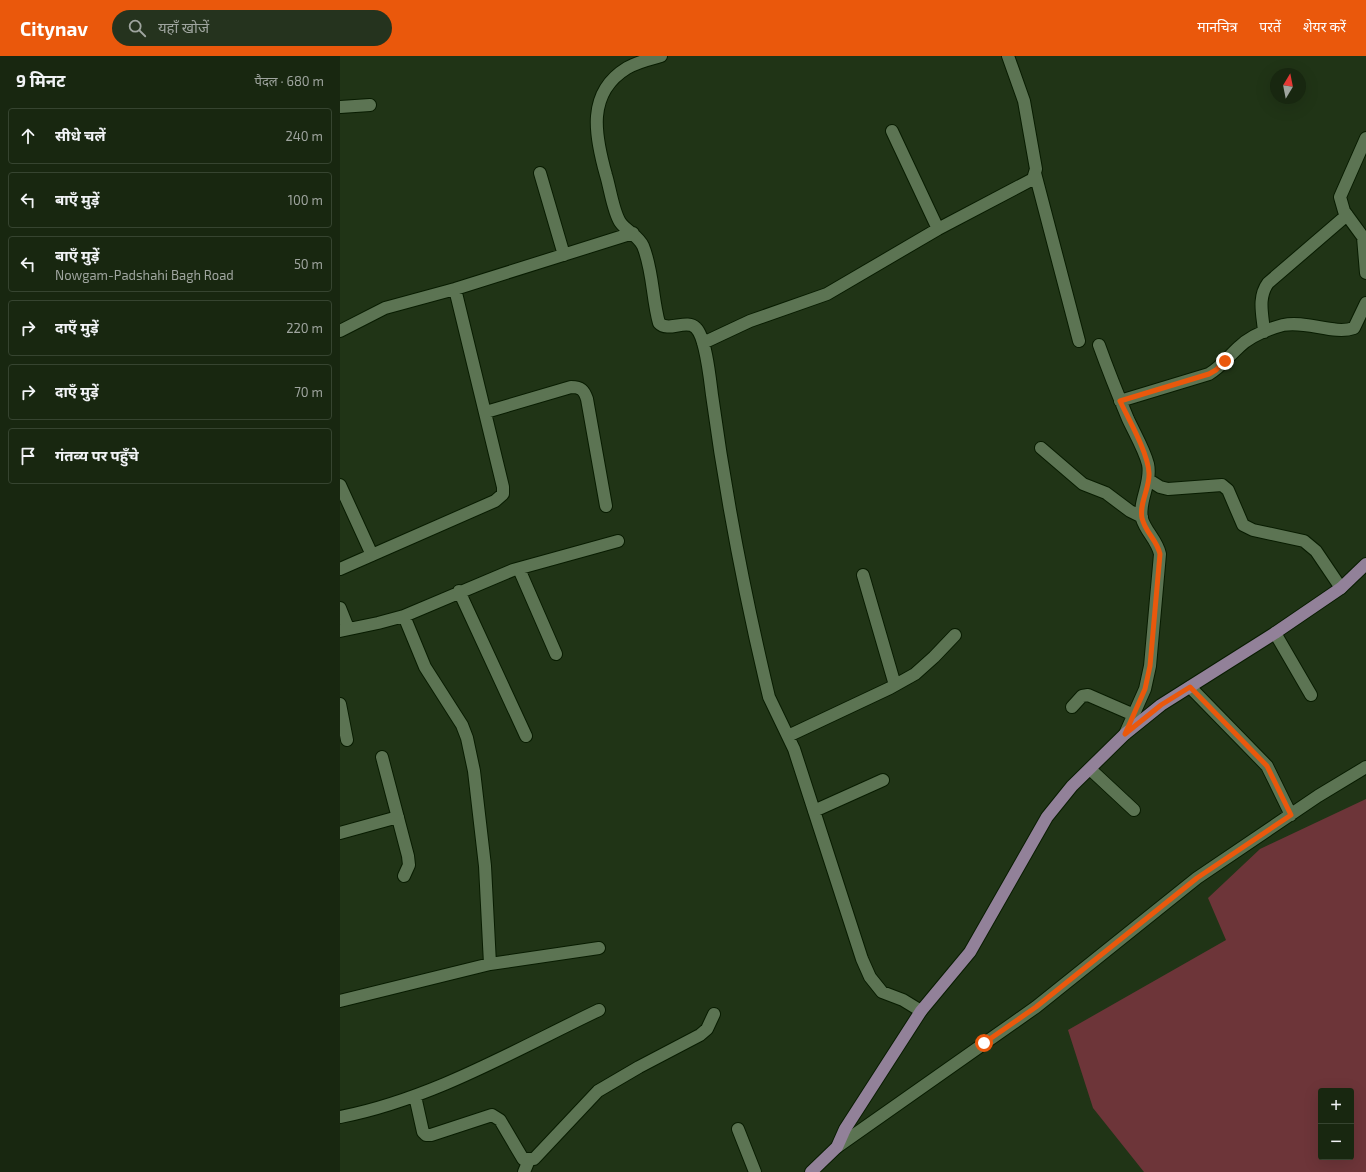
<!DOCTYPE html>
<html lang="hi">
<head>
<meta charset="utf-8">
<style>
  body { margin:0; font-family:"Exo 2","Noto Sans Devanagari",sans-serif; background:#25331e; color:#f1f3f6 }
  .controls { position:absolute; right:12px; bottom:12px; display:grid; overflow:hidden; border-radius:4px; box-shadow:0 4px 16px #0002 }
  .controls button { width:36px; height:36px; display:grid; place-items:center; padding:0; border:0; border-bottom:1px solid #364430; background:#182710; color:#f1f3f6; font:20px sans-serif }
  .compass { position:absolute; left:930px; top:12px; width:36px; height:36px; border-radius:50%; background:#182710; box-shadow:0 4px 16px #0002; rotate:10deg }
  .stop { position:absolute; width:12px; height:12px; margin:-9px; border:3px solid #ea580c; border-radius:50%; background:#fff }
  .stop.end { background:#ea580c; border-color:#fff; box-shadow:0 1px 4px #0008 }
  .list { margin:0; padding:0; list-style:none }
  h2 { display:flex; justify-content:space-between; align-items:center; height:52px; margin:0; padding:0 16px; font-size:17px }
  h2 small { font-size:13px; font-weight:400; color:#9fa59f }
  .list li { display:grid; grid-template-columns:26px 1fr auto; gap:12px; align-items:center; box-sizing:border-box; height:56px; margin:0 8px 8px; padding:0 8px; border:1px solid #364430; border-radius:4px }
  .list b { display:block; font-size:15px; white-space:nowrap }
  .list p { margin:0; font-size:13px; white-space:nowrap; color:#9fa59f }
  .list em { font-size:13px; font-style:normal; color:#9fa59f }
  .icon { flex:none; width:22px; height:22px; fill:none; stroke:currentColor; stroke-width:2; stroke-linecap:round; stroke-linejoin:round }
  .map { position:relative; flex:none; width:1026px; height:1116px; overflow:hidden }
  header { display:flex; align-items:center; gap:24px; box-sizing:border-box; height:56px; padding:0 20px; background:#ea580c; color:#fff }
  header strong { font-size:19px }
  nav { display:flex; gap:22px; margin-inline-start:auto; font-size:14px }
  .search { width:280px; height:36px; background:#25331e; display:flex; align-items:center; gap:10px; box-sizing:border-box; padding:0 14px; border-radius:22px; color:#9fa59f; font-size:15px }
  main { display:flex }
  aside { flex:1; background:#182710 }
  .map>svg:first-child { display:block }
  .green { fill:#6d3539; fill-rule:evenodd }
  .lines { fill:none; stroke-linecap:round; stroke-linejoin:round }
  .minor-casing { stroke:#081c01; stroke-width:14 }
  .major-casing { stroke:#081c01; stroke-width:14 }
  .minor { stroke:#5c7453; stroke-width:12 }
  .major { stroke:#928199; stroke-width:12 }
  .route { stroke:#ea580c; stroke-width:5 }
</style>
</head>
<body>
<header>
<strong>Citynav</strong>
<div class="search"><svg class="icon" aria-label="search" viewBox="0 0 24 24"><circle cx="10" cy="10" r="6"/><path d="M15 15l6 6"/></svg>यहाँ खोजें</div>
<nav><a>मानचित्र</a><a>परतें</a><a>शेयर करें</a></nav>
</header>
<main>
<aside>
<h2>9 मिनट<small>पैदल · 680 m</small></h2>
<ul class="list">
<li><svg class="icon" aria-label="ahead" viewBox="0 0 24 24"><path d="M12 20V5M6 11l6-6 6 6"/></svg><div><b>सीधे चलें</b></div><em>240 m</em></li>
<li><svg class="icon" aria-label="left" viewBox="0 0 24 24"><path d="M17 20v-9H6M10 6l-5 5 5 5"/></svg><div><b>बाएँ मुड़ें</b></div><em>100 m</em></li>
<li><svg class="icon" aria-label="left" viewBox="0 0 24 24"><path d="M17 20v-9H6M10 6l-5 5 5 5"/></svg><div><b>बाएँ मुड़ें</b><p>Nowgam-Padshahi Bagh Road</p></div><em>50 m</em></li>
<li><svg class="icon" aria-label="right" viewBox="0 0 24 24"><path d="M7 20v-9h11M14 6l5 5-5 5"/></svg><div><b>दाएँ मुड़ें</b></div><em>220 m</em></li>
<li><svg class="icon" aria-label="right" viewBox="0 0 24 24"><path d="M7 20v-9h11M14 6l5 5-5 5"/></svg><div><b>दाएँ मुड़ें</b></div><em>70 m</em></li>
<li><svg class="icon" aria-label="arrive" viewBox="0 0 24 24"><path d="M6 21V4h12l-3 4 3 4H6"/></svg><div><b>गंतव्य पर पहुँचे</b></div></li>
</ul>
</aside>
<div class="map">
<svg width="1026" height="1116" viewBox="0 0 1026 1116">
  <rect width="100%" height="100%" fill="#203416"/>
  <path class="green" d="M1026,743V1116H804L753,1052L728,974L886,884L868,842L920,793ZM981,1035H1011V1101H981Z"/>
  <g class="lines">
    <defs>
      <path id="minor" d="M321,0C310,3 297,6 287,12C246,37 255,80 266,119C270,132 273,155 280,166C286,175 298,179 303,190C313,214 312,242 319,267C328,277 347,262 356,272C366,282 370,324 372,339C385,435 403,530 425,624L429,641L454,693L522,903L530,921L542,936L563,944L581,955
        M0,51L30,49
        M552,75L598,173
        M1026,82L1000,141L1004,155L1023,181L1026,217
        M200,117L224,199
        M695,117L739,285
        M0,275L45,252L115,233L293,177
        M924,276C923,260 917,242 928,227L1007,159
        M363,287L410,265L487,238L598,173L693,123L696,113L684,45L668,0
        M759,289C768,314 778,339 788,363C795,378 804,393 808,408C812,427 798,445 802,463C806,476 817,484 820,498L810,610L805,633L785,678
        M780,345L869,318C881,311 889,300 899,291C910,280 928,273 943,269C966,264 994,279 1014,272L1026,247
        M146,356L231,331C241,331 244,334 247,343L266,450
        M701,392L743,428L766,437L790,455L802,461
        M809,424L820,431L828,433L882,429L888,434L903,469L913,474L964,485L976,495L1001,532
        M0,429L32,499
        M0,513L155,445L163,438V431L115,233
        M179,513L216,598
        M523,519L555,629
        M119,535L186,680
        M0,552L8,572
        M64,560L85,611L122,669L127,682L134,715L145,810L150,908
        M0,575L38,567L64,560L173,514L278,485
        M935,577L971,639
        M850,631L927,710L951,759
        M0,648L7,684
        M732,651L742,640L748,639L794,659
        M448,680L550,632L575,618L594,601L615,579
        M42,701L68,800L69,809L64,820
        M750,713L794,754
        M474,755L543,724
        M0,777L58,761
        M0,945L150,908L259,892
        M75,1040L83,1076L86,1079H91L152,1059L160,1064L183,1103H194L258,1035L299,1011L360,979L367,973L374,958
        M0,1061C92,1043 175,994 259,954
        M398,1073L415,1116
        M497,1091L696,951L857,822L978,740L1026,711
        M184,1116L189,1104"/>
      <path id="major" d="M471,1116L497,1091L505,1073L581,955L630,896L707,761L732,730L785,678L821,649L935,577L1001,532L1026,508"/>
    </defs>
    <use href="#minor" class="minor-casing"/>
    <use href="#major" class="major-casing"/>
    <use href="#minor" class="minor"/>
    <use href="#major" class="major"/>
  </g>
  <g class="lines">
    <path class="route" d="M644,987L696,951L857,822L951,759L927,710L850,631L821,649L785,678L805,633L810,610L820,498C817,484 805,476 802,462C799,447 810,432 809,417C808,397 789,364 780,345L869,318L876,314L885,305"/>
  </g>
</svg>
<div class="controls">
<button>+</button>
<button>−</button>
</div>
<svg class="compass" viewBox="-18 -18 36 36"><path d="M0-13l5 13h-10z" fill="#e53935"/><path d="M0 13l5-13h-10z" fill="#9fa59f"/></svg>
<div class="stop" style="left:644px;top:987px"></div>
<div class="stop end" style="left:885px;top:305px"></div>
</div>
</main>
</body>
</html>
